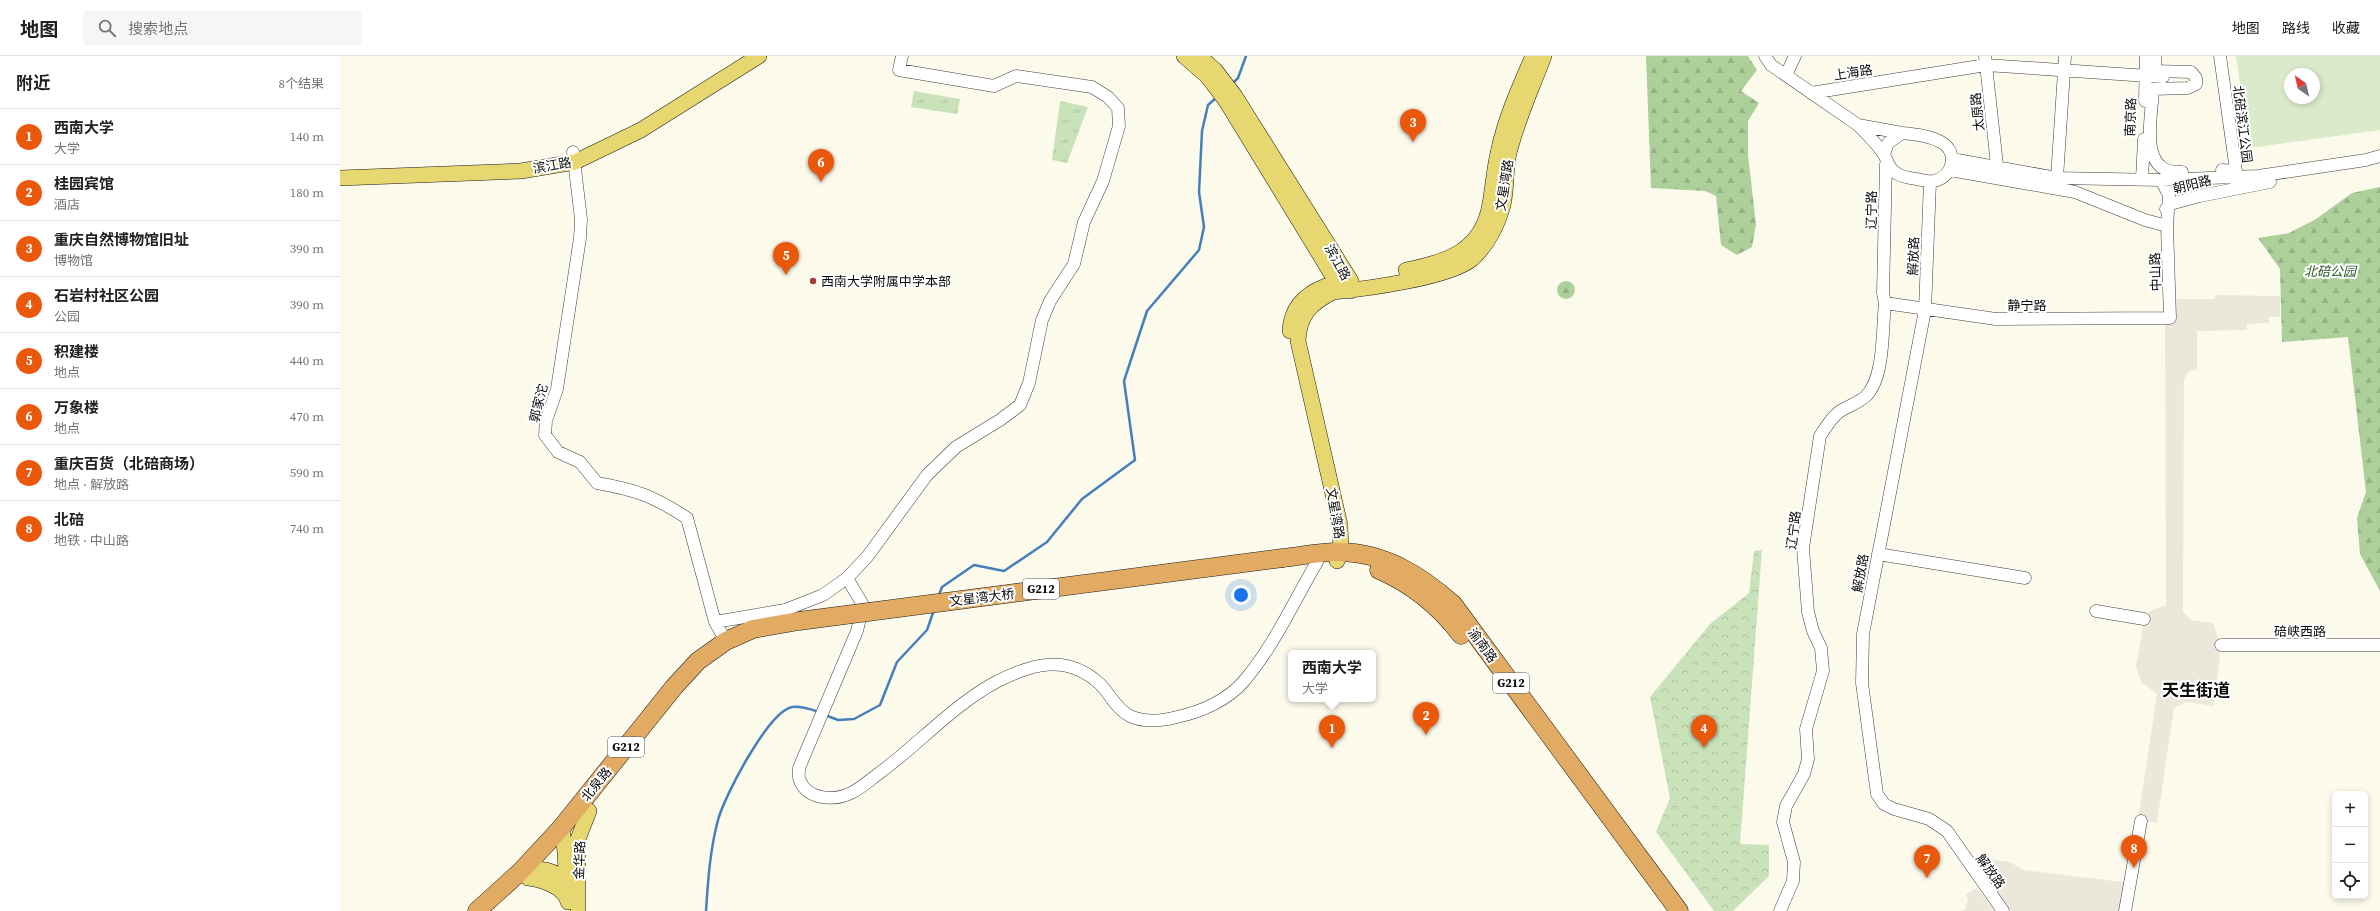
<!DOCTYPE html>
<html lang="zh">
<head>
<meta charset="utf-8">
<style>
  body { margin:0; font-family:"Source Serif 4","Noto Sans SC",serif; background:#f6f6f6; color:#202124 }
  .controls { position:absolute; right:12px; bottom:12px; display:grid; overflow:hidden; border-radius:6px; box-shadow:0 2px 6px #0003 }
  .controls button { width:36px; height:36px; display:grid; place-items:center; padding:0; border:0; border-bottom:1px solid #e0e0e0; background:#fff; color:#202124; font:20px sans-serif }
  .compass { position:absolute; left:1944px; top:12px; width:36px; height:36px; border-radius:50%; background:#fff; box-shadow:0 2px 6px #0003; rotate:326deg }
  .you { position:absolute; left:901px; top:539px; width:14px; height:14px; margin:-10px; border:3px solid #fff; border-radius:50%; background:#1a73e8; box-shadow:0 0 0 6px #1a73e833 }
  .badge { display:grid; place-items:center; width:26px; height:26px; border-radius:50%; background:#ea580c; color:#fff; font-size:13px; font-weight:700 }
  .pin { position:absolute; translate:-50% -33px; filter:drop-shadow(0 1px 2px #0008) }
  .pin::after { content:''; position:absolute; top:21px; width:14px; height:12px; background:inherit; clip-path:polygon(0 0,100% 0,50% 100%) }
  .popup { position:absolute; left:948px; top:594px; width:88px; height:52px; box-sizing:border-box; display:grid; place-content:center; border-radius:6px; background:#fff; filter:drop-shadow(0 1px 3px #0005); font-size:13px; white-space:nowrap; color:#757577 }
  .popup b { font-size:15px; color:#202124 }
  .popup::after { content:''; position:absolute; left:50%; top:100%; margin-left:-8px; border:8px solid transparent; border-top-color:#fff }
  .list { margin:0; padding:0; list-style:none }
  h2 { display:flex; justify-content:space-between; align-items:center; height:52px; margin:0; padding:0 16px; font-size:17px }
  h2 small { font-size:13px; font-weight:400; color:#757577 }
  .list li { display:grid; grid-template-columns:26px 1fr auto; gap:12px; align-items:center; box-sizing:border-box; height:56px; padding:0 16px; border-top:1px solid #e0e0e0 }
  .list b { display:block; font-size:15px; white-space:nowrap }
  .list p { margin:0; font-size:13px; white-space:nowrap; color:#757577 }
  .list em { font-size:13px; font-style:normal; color:#757577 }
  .icon { flex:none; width:22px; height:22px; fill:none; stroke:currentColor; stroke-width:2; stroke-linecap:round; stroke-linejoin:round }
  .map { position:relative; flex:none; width:2040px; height:855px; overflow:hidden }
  header { display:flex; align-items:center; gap:24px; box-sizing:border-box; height:56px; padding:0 20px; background:#fff; border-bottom:1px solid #e0e0e0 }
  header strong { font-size:19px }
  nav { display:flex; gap:22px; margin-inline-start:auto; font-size:14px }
  .search { width:280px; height:36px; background:#f6f6f6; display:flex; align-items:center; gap:10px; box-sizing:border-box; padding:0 14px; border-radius:6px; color:#757577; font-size:15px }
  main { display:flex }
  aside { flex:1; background:#fff }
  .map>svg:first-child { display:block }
  .grass { fill:url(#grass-tufts) }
  .forest { fill:url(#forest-firs) }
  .park { fill:url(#park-crowns) }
  .pitch { fill:#dbeaca; fill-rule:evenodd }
  .plaza { fill:#ebe8db }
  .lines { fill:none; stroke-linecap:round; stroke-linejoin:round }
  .stream { stroke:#467fbb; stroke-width:2.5 }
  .minor-casing { stroke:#3d3d3d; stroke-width:13 }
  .major-casing { stroke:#1b1b1b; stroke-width:16 }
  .highway-casing { stroke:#1b1b1b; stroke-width:19 }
  .minor { stroke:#fff; stroke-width:12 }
  .major { stroke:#e7d770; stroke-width:15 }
  .highway { stroke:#e1ab64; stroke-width:18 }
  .highway-bridge-casing { stroke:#1b1b1b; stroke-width:19; stroke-linecap:butt }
  .highway-bridge { stroke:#e1ab64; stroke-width:18 }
  .poi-dot { fill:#a83c35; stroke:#fff; stroke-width:1.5 }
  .labels { text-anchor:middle; stroke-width:4; stroke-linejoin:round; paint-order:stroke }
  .shield { fill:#fff; stroke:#545454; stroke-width:1 }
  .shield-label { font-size:12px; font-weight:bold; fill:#0a0a0a }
  .street-label { font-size:13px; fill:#0a0a0a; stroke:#fff }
  .park-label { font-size:13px; font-style:italic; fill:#295924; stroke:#fff }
  .poi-label { font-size:13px; fill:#0a0a0a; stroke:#fff; text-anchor:start }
  .district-label { font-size:17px; font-weight:bold; fill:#0a0a0a; stroke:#fff }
</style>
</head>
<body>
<header>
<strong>地图</strong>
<div class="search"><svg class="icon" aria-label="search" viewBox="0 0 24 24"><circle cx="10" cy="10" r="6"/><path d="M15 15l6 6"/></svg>搜索地点</div>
<nav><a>地图</a><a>路线</a><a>收藏</a></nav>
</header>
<main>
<aside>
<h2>附近<small>8个结果</small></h2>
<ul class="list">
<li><span class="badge">1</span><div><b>西南大学</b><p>大学</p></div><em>140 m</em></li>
<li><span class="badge">2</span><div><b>桂园宾馆</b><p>酒店</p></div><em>180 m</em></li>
<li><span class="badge">3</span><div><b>重庆自然博物馆旧址</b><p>博物馆</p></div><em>390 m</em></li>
<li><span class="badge">4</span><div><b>石岩村社区公园</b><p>公园</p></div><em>390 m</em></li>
<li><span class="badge">5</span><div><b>积建楼</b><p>地点</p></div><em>440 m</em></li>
<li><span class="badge">6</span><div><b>万象楼</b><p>地点</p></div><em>470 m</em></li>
<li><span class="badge">7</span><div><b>重庆百货（北碚商场）</b><p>地点 · 解放路</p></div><em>590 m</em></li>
<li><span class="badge">8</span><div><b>北碚</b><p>地铁 · 中山路</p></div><em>740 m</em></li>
</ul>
</aside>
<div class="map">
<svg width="2040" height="855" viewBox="0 0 2040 855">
  <defs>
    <pattern id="grass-tufts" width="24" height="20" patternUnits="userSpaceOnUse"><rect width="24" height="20" fill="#cae2b9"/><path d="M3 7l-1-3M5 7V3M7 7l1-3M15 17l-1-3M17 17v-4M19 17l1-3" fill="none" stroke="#acc19e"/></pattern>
    <pattern id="forest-firs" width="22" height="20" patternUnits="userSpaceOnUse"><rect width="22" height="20" fill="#add09b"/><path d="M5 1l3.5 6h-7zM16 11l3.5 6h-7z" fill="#94b184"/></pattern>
    <pattern id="park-crowns" width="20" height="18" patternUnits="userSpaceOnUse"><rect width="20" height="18" fill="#cae2b9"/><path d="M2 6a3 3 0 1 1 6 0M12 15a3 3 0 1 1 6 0" fill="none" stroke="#acc19e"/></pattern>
  </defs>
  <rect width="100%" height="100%" fill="#fcfbeb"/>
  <path class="grass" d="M574,35L620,43L617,58L571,51Z
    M720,45L748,51L727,107L712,104Z"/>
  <path class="forest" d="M1306,0H1408L1417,14L1401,35L1419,47L1408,65V99L1416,169L1412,191L1397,199L1381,189L1376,140L1365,135L1311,132Z
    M2040,131V535L2020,498L2017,462L2026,436L2008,281L1942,286L1940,213L1918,182L1949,177L1976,163L2012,137Z
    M1217 234a9 9 0 1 1 18 0a9 9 0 1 1-18 0Z"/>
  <path class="park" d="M1422,494L1400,788L1429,789V820L1393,855H1374L1316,776L1330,742L1310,641L1370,568L1409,537L1414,495Z"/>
  <path class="pitch" d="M1896,0H2040V74L1909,92ZM1950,18H1974V42H1950Z"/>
  <path class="plaza" d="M1875,239L1940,240V261H1929V267L1907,268V274L1857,275V314L1849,315L1844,323L1843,556L1851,564L1873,567L1881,589L1874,650L1847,646L1834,652L1817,767L1798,764L1817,638L1801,626L1796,610L1805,560L1812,554L1826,549L1825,262L1830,243H1875Z
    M1623,800L1670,806L1683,814L1790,827L1785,855H1663Z
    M1637,832L1642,839L1654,855H1621L1625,853L1628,843L1626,839Z"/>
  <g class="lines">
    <path class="stream" d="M892,28L898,22L906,0
      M599,539L602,531L634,509L664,515L707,486L742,443L795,404L784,325L807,255L859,194L864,171L859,136L862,75L868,49L876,42
      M485,659L498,664L514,663L540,649L557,606L587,574L594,554
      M366,855C368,824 370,794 378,764C384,741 428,656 452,651C461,650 470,653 479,656"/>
    <defs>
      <path id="minor" d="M1425,0L1431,9L1518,69
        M1645,0L1657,109
        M1815,0V15L1851,16L1856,22V28L1848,32L1813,33C1812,61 1797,119 1842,116
        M1880,0L1896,115L1882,114
        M1446,19L1455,0
        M1471,37L1646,9L1823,21
        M1805,45L1806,0
        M233,96L241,163L240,182L217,333L206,365L205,379L218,396L240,406L257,427C297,434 313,440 347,462L375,566L386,585
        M1544,98L1548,87L1562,77C1575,78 1590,80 1601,86C1619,96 1613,121 1594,125C1589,126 1582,124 1576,123C1569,122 1561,121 1556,117C1547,111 1548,104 1543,97C1536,87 1527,78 1518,69L1562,77
        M1612,103L1717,122L1821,124L1918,120L2026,104L2040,100
        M1610,114L1735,136L1805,164L1827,170L1829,139L1821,124
        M1717,122L1725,0
        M1802,123L1804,83
        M1590,126L1585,254L1523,578L1522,627L1537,738L1544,748L1554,753L1589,763L1607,775L1663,855
        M1826,153L1830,148L1860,140L1930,126
        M1545,247L1656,263L1830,262L1827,170
        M1538,498L1685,522
        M507,522L523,549L517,575L459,712C459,716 458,722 460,725C468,744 495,745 511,737C520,733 530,724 538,718C578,689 612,650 656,626C693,607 727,598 760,628C770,638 776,653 790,660C805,667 822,665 837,661C861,656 888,644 904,625C934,590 954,545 977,506
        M1756,555L1804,563
        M375,566L445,554L483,539L507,522L527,501L587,419L616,391L660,364L680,349L689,327L702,264L710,245L734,208L744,166L763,125L779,70L778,52L768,41L752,31L676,20L654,30L559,14L562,0
        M1881,589H2040
        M1440,855L1453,825L1454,806L1443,766L1446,750L1464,718L1468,703L1466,673L1483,615L1481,592L1473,575L1468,556L1463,492L1480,380C1486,371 1491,362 1499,356C1507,350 1519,347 1526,340C1545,321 1542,273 1545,247L1543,237L1546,108
        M1785,855L1801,765"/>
      <path id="major" d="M844,0L867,20L886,45L997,227L1010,235L1011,225L895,40L875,14L859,0
        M0,122L181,115L235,106L301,74L419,0
        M1066,214C1107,206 1142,195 1150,148C1153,131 1154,114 1158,97C1165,63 1179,32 1193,0
        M950,275C951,252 965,238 986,230
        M997,505L1001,496L1000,469L958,285C959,259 971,247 993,236C1025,233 1109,222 1132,203C1147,190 1158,168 1163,149C1167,132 1165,114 1169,97C1177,64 1192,32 1204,0
        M221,772C228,794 224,819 228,843
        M181,815C198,810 217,814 229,828
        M188,822C201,823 225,831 228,846
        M238,855V783L249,755"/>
      <path id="highway" d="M943,502C962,500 982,495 1001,496C1046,497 1081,520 1113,548L1339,855
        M1039,514C1074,529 1099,550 1121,579
        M137,855L181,815L221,772L334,631L358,605L386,585L413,573L459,565"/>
    </defs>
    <use href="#minor" class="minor-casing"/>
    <use href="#major" class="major-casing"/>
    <use href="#highway" class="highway-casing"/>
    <use href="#minor" class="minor"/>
    <use href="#major" class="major"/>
    <use href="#highway" class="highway"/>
    <defs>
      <path id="highway-bridge" d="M459,565L943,502"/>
    </defs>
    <use href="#highway-bridge" class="highway-bridge-casing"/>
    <use href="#highway-bridge" class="highway-bridge"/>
  </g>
  <circle class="poi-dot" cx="473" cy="225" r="4"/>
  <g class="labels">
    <g class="shield">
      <rect x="683" y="523" width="36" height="20" rx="3"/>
      <rect x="1153" y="617" width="36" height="20" rx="3"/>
      <rect x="268" y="681" width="36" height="20" rx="3"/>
    </g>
    <g class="shield-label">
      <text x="701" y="537">G212</text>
      <text x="1171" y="631">G212</text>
      <text x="286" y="695">G212</text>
    </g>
    <g class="street-label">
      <text transform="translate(1513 16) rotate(-9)" y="5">上海路</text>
      <text transform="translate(1637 56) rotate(-96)" y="5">太原路</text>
      <text transform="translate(1790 61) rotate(-88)" y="5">南京路</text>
      <text transform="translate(1903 68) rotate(83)" y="5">北碚滨江公园</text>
      <text transform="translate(212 109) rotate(-10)" y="5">滨江路</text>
      <text transform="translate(1852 128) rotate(-14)" y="5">朝阳路</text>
      <text transform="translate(1164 129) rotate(-81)" y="5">文星湾路</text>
      <text transform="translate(1531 154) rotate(-89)" y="5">辽宁路</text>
      <text transform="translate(1573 200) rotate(-88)" y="5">解放路</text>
      <text transform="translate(998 206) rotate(61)" y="5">滨江路</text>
      <text transform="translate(1815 216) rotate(-92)" y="5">中山路</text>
      <text x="1687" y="254">静宁路</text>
      <text transform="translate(198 347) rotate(-76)" y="5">郭家沱</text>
      <text transform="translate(996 457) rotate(80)" y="5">文星湾路</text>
      <text transform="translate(1453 474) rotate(-83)" y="5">辽宁路</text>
      <text transform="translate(1520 517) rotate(-80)" y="5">解放路</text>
      <text transform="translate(642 541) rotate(-7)" y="5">文星湾大桥</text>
      <text x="1960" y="580">碚峡西路</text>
      <text transform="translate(1143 589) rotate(54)" y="5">渝南路</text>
      <text transform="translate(256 728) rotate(-51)" y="5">北泉路</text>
      <text transform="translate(239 804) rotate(-88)" y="5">金华路</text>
      <text transform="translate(1651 815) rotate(54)" y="5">解放路</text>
    </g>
    <g class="park-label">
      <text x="1990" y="220">北碚公园</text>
    </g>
    <g class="poi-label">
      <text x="481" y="230">西南大学附属中学本部</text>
    </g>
    <g class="district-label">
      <text x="1856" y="640">天生街道</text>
    </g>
  </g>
</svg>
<div class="controls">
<button>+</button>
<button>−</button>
<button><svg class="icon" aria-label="locate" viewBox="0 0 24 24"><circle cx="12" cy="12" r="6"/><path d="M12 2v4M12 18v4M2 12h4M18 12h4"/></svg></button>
</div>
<svg class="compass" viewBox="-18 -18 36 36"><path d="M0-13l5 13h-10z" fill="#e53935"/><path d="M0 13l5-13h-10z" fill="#757577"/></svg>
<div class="you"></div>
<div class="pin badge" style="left:992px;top:692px">1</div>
<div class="popup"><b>西南大学</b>大学</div>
<div class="pin badge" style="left:1086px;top:679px">2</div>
<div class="pin badge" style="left:1073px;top:86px">3</div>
<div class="pin badge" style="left:1364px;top:692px">4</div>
<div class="pin badge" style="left:446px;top:219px">5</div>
<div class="pin badge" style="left:481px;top:126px">6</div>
<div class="pin badge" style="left:1587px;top:822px">7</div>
<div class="pin badge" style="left:1794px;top:812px">8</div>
</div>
</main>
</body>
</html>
